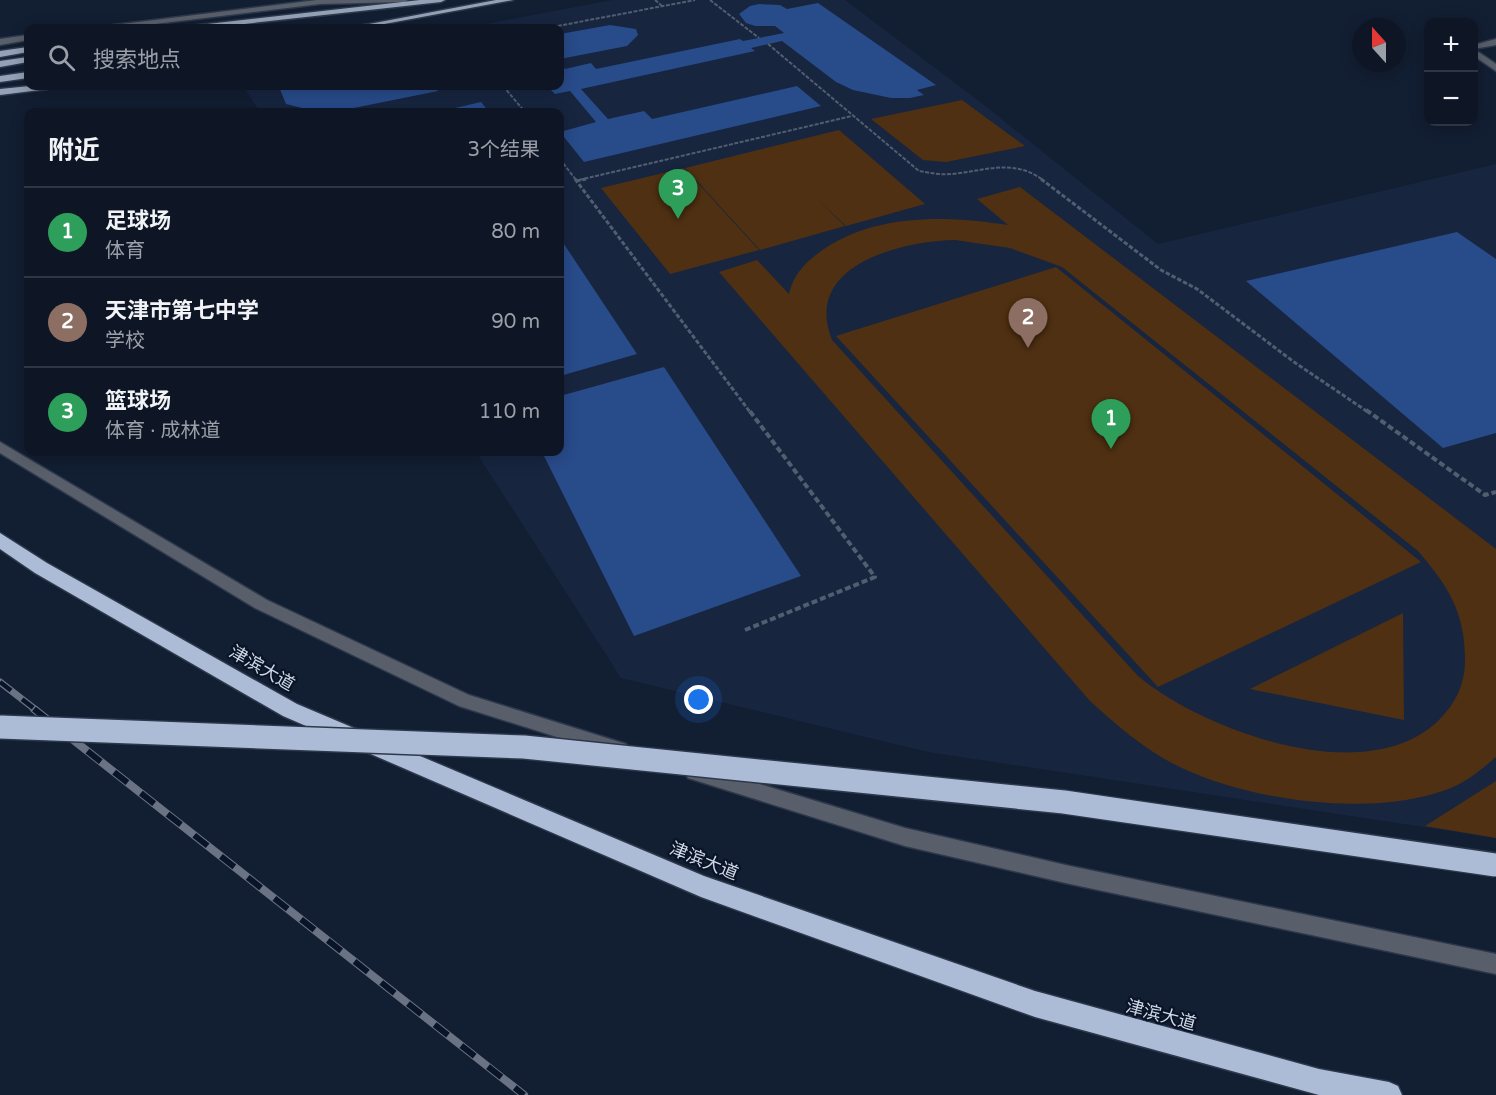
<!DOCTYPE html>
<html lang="zh">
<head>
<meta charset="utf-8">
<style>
  body { margin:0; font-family:"Varela Round","Noto Sans SC",sans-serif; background:#171f2e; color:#f1f3f6 }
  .controls { position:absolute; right:18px; top:18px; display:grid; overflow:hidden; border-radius:12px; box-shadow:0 3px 15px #0003 }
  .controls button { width:54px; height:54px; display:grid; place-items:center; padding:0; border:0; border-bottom:2px solid #2e3543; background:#0e1626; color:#f1f3f6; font:30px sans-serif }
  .compass { position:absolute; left:1352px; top:18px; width:54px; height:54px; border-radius:50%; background:#0e1626; box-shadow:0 3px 15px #0003; rotate:339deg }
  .you { position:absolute; left:699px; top:700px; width:21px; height:21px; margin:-15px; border:4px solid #fff; border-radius:50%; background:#1a73e8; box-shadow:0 0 0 9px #1a73e833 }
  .badge { display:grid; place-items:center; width:39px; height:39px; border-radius:50%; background:#d93025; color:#fff; font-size:20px; font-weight:700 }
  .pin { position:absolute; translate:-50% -50px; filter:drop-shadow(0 2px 3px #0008) }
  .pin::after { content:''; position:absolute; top:32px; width:21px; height:18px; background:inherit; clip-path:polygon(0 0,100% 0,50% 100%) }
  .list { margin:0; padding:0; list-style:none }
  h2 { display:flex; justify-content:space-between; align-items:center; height:78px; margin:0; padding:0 24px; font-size:26px }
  h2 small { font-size:20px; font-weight:400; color:#9b9fa7 }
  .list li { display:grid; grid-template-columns:39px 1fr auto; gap:18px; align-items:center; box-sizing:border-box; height:90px; padding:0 24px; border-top:2px solid #2e3543 }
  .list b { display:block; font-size:22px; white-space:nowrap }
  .list p { margin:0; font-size:20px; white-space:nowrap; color:#9b9fa7 }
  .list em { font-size:20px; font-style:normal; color:#9b9fa7 }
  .icon { flex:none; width:33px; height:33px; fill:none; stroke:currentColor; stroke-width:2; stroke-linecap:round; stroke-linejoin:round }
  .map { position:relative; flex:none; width:1496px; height:1095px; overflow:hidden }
  .search { position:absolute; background:#0e1626; box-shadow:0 3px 15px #0003; left:24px; top:24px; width:540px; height:66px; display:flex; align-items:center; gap:15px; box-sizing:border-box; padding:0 21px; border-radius:12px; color:#9b9fa7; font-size:22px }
  .panel { position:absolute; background:#0e1626; box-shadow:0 3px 15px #0003; left:24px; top:108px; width:540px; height:348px; border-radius:12px }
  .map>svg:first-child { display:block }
  .built { fill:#17253f }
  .green { fill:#4f3012; fill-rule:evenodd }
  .building { fill:#284b8a }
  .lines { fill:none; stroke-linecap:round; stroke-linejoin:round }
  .minor-casing { stroke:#2d384b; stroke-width:3 }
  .major-casing { stroke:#2d384b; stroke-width:3 }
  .highway-casing { stroke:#2d384b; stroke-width:3 }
  .path-far2 { stroke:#525d6f; stroke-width:2; stroke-dasharray:4 1.5; stroke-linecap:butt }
  .path-far1 { stroke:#525d6f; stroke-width:3; stroke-dasharray:4.5 2; stroke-linecap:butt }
  .path { stroke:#525d6f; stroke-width:4; stroke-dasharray:6 3; stroke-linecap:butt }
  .minor { fill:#595f6a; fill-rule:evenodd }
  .major { fill:#94a2b8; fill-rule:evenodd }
  .highway { fill:#acbcd7; fill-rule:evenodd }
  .rail-far1-casing { stroke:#697384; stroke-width:7 }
  .rail-casing { stroke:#697384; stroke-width:8 }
  .rail-far1 { stroke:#091428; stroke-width:4.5; stroke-dasharray:14; stroke-linecap:butt }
  .rail { stroke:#091428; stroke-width:6; stroke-dasharray:17; stroke-linecap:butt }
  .highway-bridge-casing { stroke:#2d384b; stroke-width:26; stroke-linecap:butt }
  .highway-bridge { stroke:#acbcd7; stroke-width:23 }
  .labels { text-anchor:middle; stroke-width:4.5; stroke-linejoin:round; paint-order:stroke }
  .near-street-label { font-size:18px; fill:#d0d8e6; stroke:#091428 }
</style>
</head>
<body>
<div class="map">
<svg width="1496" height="1095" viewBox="0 0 1496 1095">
  <rect width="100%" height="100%" fill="#121e32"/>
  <path class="built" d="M612,0H845L979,101L1158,244L1496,164V838L928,752L621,678L476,452H560V112H260L243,86H560V28H465Z"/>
  <path class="green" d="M962,100L1025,146L946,162L923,160L871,119Z
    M839,130L925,204L846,226L815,197L845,226L760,250L685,168Z
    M684,168L759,250L670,274L601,188Z
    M1020,187L1496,549V757C1483,768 1468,781 1451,788C1377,818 1253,802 1182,768C1147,752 1119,727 1090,701L719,272L757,260L789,294C793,276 803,265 817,254C870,213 946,215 1008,225L977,199ZM955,240L1010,248L1062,267L1418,551C1448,586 1465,612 1465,660C1465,684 1456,703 1439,720C1367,791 1204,731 1138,676L832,340C802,265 901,241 955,240Z
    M1056,267L1421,562L1158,687L836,336Z
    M1403,613L1404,720L1250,689Z
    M1496,781V838L1425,826Z"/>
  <path class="building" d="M818,3L936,85L917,90L924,95L910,98H891L853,90L836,82L782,41L751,48L755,51L581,89L608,119L644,111L652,119L797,86L821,106L584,162L560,132L596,122L570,91L555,94L547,86H560V63L565,69L591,63L596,69L740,39L743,41L784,33L775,26H755L746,23L739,14L750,6L759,4L780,5L787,9Z
    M610,25L636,29L638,35L627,46L560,59V34Z
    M287,86H434L438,91L334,112H304L302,108L286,104L279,87Z
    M481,102L489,112H438Z
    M1457,232L1496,259V433L1443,448L1246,281Z
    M560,238L637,354L560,376Z
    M664,367L801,576L634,636L542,452H560V396Z"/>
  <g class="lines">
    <defs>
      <path id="minor" d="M317,0H408L404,2L320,4L122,28H102L106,26Z
        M28,35V40L0,45V39Z
        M1496,39V45L1474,49L1496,64V71L1474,56V45Z
        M0,442L267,600L469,695L626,744L629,749L626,754L620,757L459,706L255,608L0,453Z
        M694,764L905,828L1070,866L1496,954V974L1070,884L905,846L688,778L685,772L688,766Z"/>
      <path id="major" d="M420,0H445L441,2L208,28H186L190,26Z
        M496,0H513L363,28H348Z
        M28,47V52L0,57V51Z
        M28,57V62L0,67V61Z
        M28,72V78L0,82V76Z
        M30,86H53L48,89L0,95V89Z"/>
      <path id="highway" d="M0,533L47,563L297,704L704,876L1035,991L1319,1069L1389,1082L1398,1086L1402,1095H1319L1035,1017L701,897L283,716L35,573L0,549Z"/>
    </defs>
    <use href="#minor" class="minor-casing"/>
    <use href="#major" class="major-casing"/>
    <use href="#highway" class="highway-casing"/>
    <path class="path-far2" d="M655,0L662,6
      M710,0L759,38
      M547,28L695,0
      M768,44L919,171C930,173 941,175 952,174C985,171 1013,158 1043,180
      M503,86L525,112
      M560,159L576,180
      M579,180L852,116"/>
    <path class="path-far1" d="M575,179L750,412
      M1041,179L1161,270L1197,289L1294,362L1368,412
      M576,181L586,179"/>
    <path class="path" d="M1366,410L1485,495L1496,492
      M745,630L875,577L749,410"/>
    <use href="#minor" class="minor"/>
    <use href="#major" class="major"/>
    <use href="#highway" class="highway"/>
    <defs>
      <path id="rail-far1" d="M0,682L36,710"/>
      <path id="rail" d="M34,709L524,1095"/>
    </defs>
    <use href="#rail-far1" class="rail-far1-casing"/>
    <use href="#rail" class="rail-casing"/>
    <use href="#rail-far1" class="rail-far1"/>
    <use href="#rail" class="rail"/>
    <defs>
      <path id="highway-bridge" d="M0,727L524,747L1064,802L1496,865"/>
    </defs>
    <use href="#highway-bridge" class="highway-bridge-casing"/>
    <use href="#highway-bridge" class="highway-bridge"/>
  </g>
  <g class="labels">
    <g class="near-street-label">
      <text transform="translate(262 668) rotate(30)" y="6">津滨大道</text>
      <text transform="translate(704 861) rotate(22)" y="6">津滨大道</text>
      <text transform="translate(1161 1015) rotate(15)" y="6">津滨大道</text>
    </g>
  </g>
</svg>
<div class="controls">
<button>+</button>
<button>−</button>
</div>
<svg class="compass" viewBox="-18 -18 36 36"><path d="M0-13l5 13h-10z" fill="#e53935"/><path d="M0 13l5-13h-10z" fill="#9b9fa7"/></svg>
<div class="you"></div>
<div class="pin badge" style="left:1111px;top:449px;background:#2e9e5b">1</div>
<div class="pin badge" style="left:1028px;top:348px;background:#8d6e63">2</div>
<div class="pin badge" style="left:678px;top:219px;background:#2e9e5b">3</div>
<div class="search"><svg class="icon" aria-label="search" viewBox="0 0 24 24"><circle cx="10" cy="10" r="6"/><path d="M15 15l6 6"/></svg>搜索地点</div>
<section class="panel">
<h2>附近<small>3个结果</small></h2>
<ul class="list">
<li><span class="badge" style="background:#2e9e5b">1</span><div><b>足球场</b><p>体育</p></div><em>80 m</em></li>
<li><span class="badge" style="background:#8d6e63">2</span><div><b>天津市第七中学</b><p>学校</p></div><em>90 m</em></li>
<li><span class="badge" style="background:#2e9e5b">3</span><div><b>篮球场</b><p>体育 · 成林道</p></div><em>110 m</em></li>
</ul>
</section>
</div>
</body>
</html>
